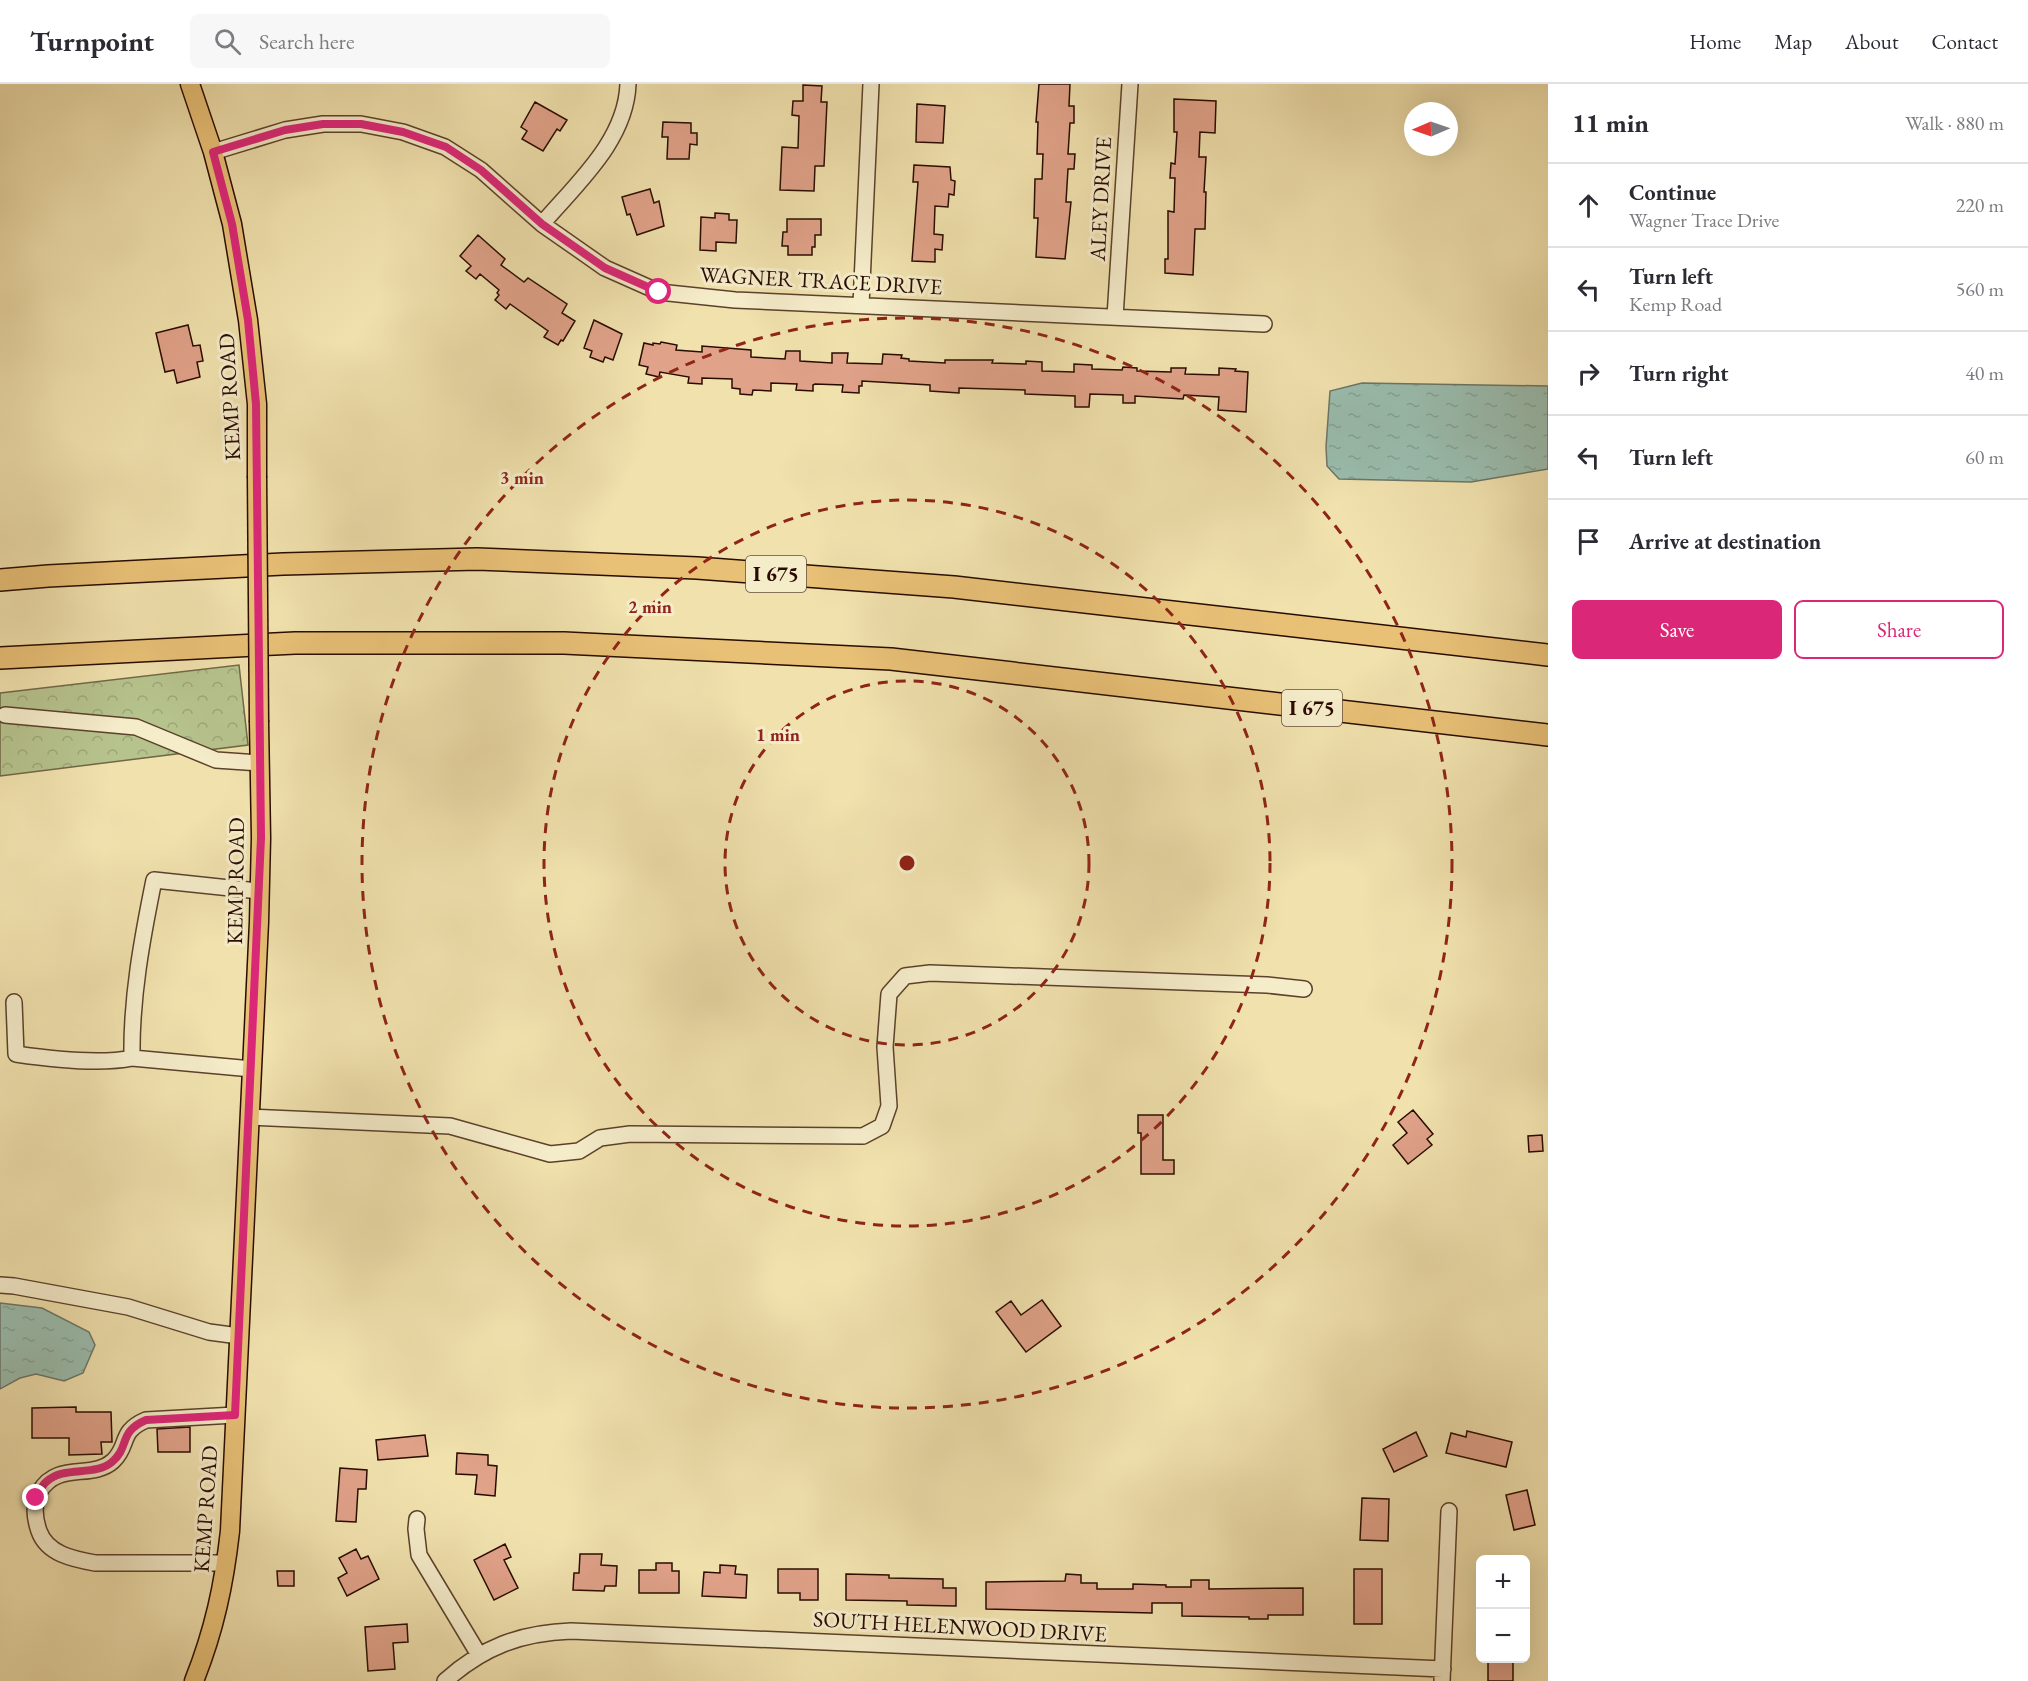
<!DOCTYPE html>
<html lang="en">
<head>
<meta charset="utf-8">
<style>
  body { margin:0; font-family:"EB Garamond",serif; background:#f7f7f7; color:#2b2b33 }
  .controls { position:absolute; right:18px; bottom:18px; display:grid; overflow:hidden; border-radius:9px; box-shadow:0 6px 24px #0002 }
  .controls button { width:54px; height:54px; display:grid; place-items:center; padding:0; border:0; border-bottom:2px solid #e1e1e2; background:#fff; color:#2b2b33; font:30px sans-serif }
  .compass { position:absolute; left:1404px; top:18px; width:54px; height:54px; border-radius:50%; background:#fff; box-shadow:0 6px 24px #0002; rotate:268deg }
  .stop { position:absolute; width:18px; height:18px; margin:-14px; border:4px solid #db2777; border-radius:50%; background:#fff }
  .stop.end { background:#db2777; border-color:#fff; box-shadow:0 2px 6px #0008 }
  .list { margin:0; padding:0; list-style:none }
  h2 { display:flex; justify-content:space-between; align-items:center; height:78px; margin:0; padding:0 24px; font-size:26px }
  h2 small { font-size:20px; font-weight:400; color:#7c7c81 }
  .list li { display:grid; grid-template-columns:39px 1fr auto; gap:18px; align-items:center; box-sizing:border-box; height:84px; padding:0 24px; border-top:2px solid #e1e1e2 }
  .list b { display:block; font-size:22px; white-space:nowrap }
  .list p { margin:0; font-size:20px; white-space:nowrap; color:#7c7c81 }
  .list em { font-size:20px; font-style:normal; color:#7c7c81 }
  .actions { display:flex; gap:12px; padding:18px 24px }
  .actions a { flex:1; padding:14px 0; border:2px solid #db2777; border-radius:9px; text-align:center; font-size:21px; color:#db2777 }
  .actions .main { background:#db2777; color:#fff }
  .icon { flex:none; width:33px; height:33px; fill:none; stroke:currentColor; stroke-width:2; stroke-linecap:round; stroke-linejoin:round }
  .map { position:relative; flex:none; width:1548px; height:1597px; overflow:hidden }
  header { display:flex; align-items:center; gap:36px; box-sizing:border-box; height:84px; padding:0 30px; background:#fff; border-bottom:2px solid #e1e1e2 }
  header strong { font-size:28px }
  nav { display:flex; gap:33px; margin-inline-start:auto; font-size:21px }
  .search { width:420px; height:54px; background:#f7f7f7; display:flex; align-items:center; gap:15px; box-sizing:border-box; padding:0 21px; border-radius:9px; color:#7c7c81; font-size:22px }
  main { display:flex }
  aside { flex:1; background:#fff }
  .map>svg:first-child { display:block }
  .forest { fill:url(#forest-crowns); stroke:#706846; stroke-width:1.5 }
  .water { fill:url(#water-ripples); stroke:#6d7668; stroke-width:1.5 }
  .building { fill:#e0a289; stroke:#290c00; stroke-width:1.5 }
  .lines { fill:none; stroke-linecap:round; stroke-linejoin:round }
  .minor-casing { stroke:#5b412b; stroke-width:18 }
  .major-casing { stroke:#290c00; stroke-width:21 }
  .highway-casing { stroke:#290c00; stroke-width:24 }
  .minor { stroke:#f5ecca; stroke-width:15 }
  .major { stroke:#e8c076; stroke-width:18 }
  .highway { stroke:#e8c076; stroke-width:21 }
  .major-bridge-casing { stroke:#290c00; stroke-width:21; stroke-linecap:butt }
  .major-bridge { stroke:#e8c076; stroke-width:18 }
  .route { stroke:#db2777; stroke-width:8 }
  .ring { fill:none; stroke:#8f2418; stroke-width:3; stroke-dasharray:10 8 }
  .labels { text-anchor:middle; stroke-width:6; stroke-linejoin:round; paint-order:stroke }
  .shield { fill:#f5ecca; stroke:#664f3d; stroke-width:1.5 }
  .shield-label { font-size:21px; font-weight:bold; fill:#290c00 }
  .street-label { font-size:22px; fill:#290c00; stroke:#f5ecca }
  .centre { fill:#8f2418; stroke:#f5ecca; stroke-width:3 }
  .ring-label { font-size:18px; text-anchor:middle; font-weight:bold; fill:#8f2418; stroke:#f5ecca; stroke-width:6; stroke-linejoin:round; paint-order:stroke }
</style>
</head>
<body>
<header>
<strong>Turnpoint</strong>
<div class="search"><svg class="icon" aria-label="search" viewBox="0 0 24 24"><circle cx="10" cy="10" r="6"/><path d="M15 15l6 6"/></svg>Search here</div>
<nav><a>Home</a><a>Map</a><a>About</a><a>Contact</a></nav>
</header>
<main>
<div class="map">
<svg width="1548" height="1597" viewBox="0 0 1548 1597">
  <defs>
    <pattern id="forest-crowns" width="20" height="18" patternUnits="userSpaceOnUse" patternTransform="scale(1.5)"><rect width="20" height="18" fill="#b6c38d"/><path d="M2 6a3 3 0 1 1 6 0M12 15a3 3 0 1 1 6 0" fill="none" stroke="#9ca678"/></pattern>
    <pattern id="water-ripples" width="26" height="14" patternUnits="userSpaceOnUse" patternTransform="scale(1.5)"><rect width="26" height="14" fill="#9abdae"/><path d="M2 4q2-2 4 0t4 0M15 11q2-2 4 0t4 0" fill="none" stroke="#85a194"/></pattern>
  </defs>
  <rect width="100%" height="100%" fill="#f0e1ad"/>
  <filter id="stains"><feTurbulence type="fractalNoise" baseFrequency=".00333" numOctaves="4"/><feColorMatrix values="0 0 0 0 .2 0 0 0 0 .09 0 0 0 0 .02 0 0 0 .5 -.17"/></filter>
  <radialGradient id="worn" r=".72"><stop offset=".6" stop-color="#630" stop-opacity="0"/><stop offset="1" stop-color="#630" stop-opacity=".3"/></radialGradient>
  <path class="forest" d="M239,581L248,661L0,692V609Z"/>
  <path class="water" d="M1362,299L1548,302V385L1471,398L1339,395L1327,382L1326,363L1330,307Z
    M0,1219L42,1224L89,1248L95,1261L83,1289L64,1297L36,1290L20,1294L0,1305Z"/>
  <path class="building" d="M1039,0H1070L1069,22H1074V39H1070L1068,70H1075L1074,85H1068L1066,118H1071L1065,175L1036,173L1038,134H1034L1035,95H1042L1043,70H1037L1038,38H1036Z
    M803,1L822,2L821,18H827L824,82H815L814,107L780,106L782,63L798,64L799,32L792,31L793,17H803Z
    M1174,15L1216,17L1215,49L1200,48L1199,73H1206L1204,108H1206L1205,145H1195L1193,191L1165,189V175H1168V127L1174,128L1175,94H1170L1171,79L1175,80L1177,48H1174Z
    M535,18L567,36L560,47L557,45L543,67L522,55L527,47L521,43Z
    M917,20L945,22L943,59L916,58Z
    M663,38L691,39V49H697V61L690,60L689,75H667L668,53H662Z
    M914,81L950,83L951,96L955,97L954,111L949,110L948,123L935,122L934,150L943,151L942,166L935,165V178L912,177L918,98H913Z
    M650,105L654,119L659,117L664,142L637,151L630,130L627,131L622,113Z
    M715,129L729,130V136H737L736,159L716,158V167L700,166L701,133L715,134Z
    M787,135H821V151H815V163H812V171H788V162H782L783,148H787Z
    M478,151L505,175L501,181L524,198L528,194L567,220L562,229L575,237L563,257L561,256L558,261L544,253L548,247L510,220L506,225L495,216L499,211L497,209L499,206L480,190L476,195L466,187L471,182L460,172Z
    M594,236L622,250L613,276L605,273L603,278L590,273L592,267L584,264Z
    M188,241L193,262L200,261L203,277L197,278L200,293L177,299L174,286L165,288L156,249Z
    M661,258L677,261L676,266L702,268V262L751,266V273L785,275L786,267H800V277L832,279V269H848L847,279L882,280L883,270L902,271L901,274L909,275V277L945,279V276H993L992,279L1026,280V277L1042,278V287L1074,288V280L1092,281V285L1122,286L1123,283L1137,284V287L1171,288V284H1186L1185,290L1219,291V284L1236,285L1235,287L1248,288L1246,328L1218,326L1219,313L1184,311L1183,315L1135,312V319H1123V311L1090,310L1089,323H1075V312L1025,310V306L959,304V309L930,307V301L862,297V302H859V309L842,308L843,301L815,300L813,301V307L796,306L797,300L771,299V307L753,306L752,311L740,310V305L732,304V295L702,294V300L688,299L689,293L660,288L659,293L646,290L648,283L639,281L644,259L653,261V259L660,260Z
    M1413,1026L1433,1050L1427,1055L1432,1061L1408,1080L1393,1061L1407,1049L1398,1038Z
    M1138,1031H1163V1076H1174V1090H1141V1049H1138Z
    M1542,1051L1543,1067L1529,1068L1528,1052Z
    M1042,1216L1061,1242L1026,1268L996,1228L1011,1217L1021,1231Z
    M76,1323V1328H111L112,1358H101L102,1370L69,1371V1354H32V1324Z
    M190,1343V1368H158L157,1345Z
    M1467,1347L1512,1358L1506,1383L1446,1369L1451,1349L1466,1353Z
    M1416,1348L1427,1372L1394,1388L1383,1365Z
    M425,1351L428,1372L378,1376L376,1356Z
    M457,1369L488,1371V1381L497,1382L495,1412L475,1410L477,1391L456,1390Z
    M340,1384L367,1386L366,1405H358L356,1438L336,1437Z
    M1527,1406L1535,1441L1514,1446L1506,1411Z
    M1362,1414L1389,1415L1388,1457L1360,1456Z
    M505,1460L511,1473L504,1476L518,1504L494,1516L474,1476Z
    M356,1465L361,1475L368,1472L379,1495L347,1512L338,1494L347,1489L339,1474Z
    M580,1470H602L601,1481L617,1482L616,1502H605L604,1507L573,1506L574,1489H579Z
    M656,1479H672V1487H679V1509H639V1486H656Z
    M720,1481L736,1482L735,1490L747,1491L746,1514L702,1512L704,1488L720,1489Z
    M778,1485H818V1516H800V1509H778Z
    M1354,1485H1382V1540H1354Z
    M277,1487H294V1502H278Z
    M846,1490L889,1491V1494L943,1495V1504H956V1522L907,1521V1517L846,1516Z
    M1066,1490L1081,1491V1499H1097V1505H1133V1500L1166,1501V1503H1191V1496H1209V1505L1303,1504V1531H1268V1535H1249V1533L1182,1532V1519H1152V1529L986,1525V1498L1065,1497Z
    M407,1540L408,1558L393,1559L395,1585L368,1587L365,1543Z
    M1488,1575H1513V1597H1488Z"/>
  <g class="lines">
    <defs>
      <path id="minor" d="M213,68L285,46L323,40H361L403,48L445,63L481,86L542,140L605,184L659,208L735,216L1264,240
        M542,140C576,100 626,57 628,0
        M861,221L871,0
        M1115,233L1130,0
        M5,631L136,643L216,676L260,679
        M14,918L16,970C50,975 98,981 132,974
        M252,985L132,974C131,914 142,855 154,796L259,807
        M250,1033L450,1042L550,1070L579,1067L600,1054L630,1050L863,1052L882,1042L889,1022L885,963L889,910L905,892L930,889L1267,901L1304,905
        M0,1201L14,1202L128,1223L209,1248L239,1252
        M417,1435L416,1445L419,1471L479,1571
        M226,1479H95C73,1475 47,1470 39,1447C34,1433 33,1420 40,1407C58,1377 92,1396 113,1377C130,1361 118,1348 146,1336L235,1331
        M445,1597C483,1563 520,1549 571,1547L1443,1585
        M1442,1597L1449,1427"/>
      <path id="major" d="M190,0L213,68L232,140L248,236L257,320V392
        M194,1597C214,1547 224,1501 230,1447L259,838L261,754L259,638"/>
      <path id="highway" d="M0,496L48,492L283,480L477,475L697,484L954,503L1548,571
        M0,574L295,559H564L891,575L1548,651"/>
    </defs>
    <use href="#minor" class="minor-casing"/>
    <use href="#major" class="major-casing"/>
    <use href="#highway" class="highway-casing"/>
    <use href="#minor" class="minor"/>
    <use href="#major" class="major"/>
    <use href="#highway" class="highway"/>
    <defs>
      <path id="major-bridge" d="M257,392L259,638"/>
    </defs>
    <use href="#major-bridge" class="major-bridge-casing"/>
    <use href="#major-bridge" class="major-bridge"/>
  </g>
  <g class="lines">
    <path class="route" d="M36,1414C39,1409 42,1401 46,1398C64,1381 94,1393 112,1378C130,1363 118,1348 146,1336L235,1331L261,754L256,320L248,236L232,140L213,68L285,46L323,40H361L403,48L446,63L481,86L542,140L605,184L659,208"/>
  </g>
  <g class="ring">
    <circle cx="907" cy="779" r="182"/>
    <circle cx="907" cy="779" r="363"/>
    <circle cx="907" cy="779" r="545"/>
  </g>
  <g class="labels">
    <g class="shield">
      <rect x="746" y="472" width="60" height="36" rx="4.5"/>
      <rect x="1282" y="606" width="60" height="36" rx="4.5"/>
    </g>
    <g class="shield-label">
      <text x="776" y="497">I 675</text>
      <text x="1312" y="631">I 675</text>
    </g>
    <g class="street-label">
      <text transform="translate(1100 115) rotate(-87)" y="8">ALEY DRIVE</text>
      <text transform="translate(821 196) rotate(3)" y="8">WAGNER TRACE DRIVE</text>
      <text transform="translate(229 313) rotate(-93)" y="8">KEMP ROAD</text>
      <text transform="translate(235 797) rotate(-89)" y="8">KEMP ROAD</text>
      <text transform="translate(205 1425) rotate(-86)" y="8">KEMP ROAD</text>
      <text transform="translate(960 1542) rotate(3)" y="8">SOUTH HELENWOOD DRIVE</text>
    </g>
  </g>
  <circle cx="907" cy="779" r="9" class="centre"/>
  <g class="ring-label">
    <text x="522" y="400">3 min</text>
    <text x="650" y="529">2 min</text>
    <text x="778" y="657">1 min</text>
  </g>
  <rect width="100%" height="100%" filter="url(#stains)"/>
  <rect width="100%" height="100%" fill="url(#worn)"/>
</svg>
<div class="controls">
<button>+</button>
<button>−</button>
</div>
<svg class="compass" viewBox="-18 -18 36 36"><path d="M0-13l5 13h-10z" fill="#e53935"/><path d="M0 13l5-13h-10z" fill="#7c7c81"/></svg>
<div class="stop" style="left:659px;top:208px"></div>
<div class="stop end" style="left:36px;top:1414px"></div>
</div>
<aside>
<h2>11 min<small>Walk · 880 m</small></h2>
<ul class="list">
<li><svg class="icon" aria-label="ahead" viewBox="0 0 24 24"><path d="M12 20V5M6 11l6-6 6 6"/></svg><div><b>Continue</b><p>Wagner Trace Drive</p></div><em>220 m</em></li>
<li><svg class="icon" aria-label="left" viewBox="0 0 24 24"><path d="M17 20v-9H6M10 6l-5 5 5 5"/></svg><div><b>Turn left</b><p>Kemp Road</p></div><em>560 m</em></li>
<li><svg class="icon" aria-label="right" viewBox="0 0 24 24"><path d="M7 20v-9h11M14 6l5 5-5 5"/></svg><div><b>Turn right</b></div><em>40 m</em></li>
<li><svg class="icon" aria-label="left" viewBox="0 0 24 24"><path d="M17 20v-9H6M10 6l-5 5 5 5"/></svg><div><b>Turn left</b></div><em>60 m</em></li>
<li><svg class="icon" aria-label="arrive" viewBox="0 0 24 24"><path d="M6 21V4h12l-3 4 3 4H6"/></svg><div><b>Arrive at destination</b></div></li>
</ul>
<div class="actions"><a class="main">Save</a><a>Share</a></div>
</aside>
</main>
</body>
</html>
